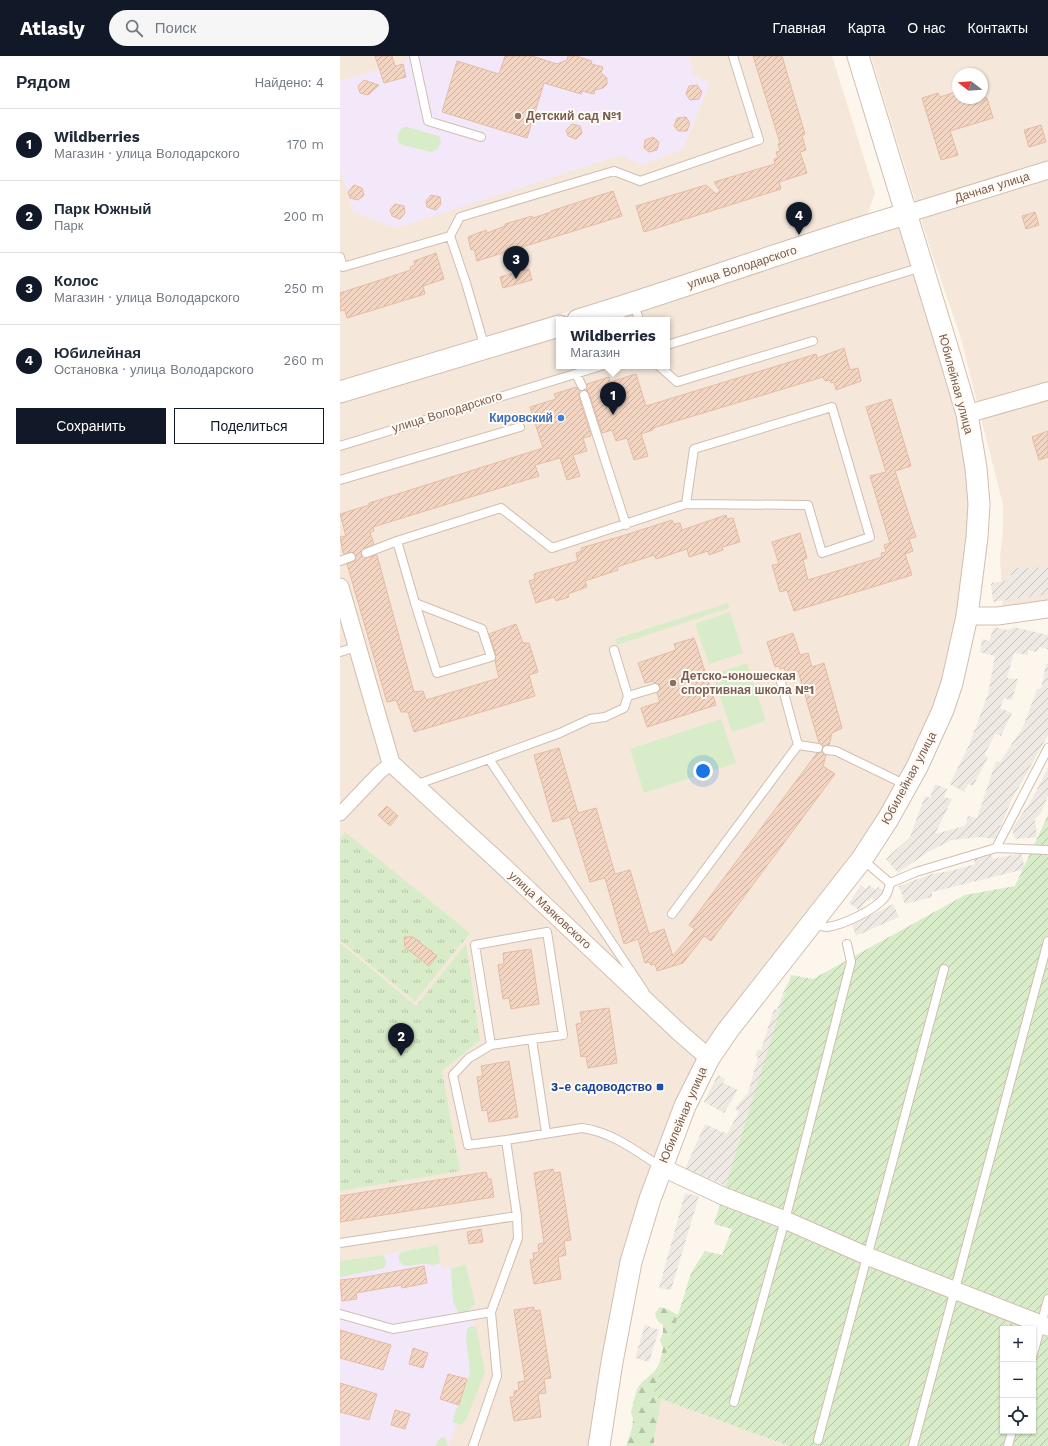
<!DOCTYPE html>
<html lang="ru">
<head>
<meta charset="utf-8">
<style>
  body { margin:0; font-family:"Work Sans",sans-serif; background:#f6f6f7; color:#1f2937 }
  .controls { position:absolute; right:12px; bottom:12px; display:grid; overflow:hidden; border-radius:0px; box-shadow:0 1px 3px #0004 }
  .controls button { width:36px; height:36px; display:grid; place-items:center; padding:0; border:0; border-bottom:1px solid #e0e1e3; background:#fff; color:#1f2937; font:20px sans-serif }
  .compass { position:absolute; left:612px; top:12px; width:36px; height:36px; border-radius:50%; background:#fff; box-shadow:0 1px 3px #0004; rotate:287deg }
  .you { position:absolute; left:363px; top:715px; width:14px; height:14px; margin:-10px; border:3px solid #fff; border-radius:50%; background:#1a73e8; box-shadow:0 0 0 6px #1a73e833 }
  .badge { display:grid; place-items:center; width:26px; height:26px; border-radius:50%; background:#111827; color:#fff; font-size:13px; font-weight:700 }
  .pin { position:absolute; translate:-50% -33px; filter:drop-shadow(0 1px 2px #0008) }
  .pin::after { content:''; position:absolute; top:21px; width:14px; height:12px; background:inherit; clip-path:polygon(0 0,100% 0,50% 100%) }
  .popup { position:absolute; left:216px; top:261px; width:114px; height:52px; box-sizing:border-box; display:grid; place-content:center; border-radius:0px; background:#fff; filter:drop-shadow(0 1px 3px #0005); font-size:13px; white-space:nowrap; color:#747a83 }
  .popup b { font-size:15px; color:#1f2937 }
  .popup::after { content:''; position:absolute; left:50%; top:100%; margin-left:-8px; border:8px solid transparent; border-top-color:#fff }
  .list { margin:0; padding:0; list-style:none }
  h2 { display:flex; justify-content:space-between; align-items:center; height:52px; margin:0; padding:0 16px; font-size:17px }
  h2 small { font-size:13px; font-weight:400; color:#747a83 }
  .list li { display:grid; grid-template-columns:26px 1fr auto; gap:12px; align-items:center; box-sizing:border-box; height:72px; padding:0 16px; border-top:1px solid #e0e1e3 }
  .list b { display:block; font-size:15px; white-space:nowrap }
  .list p { margin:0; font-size:13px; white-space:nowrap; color:#747a83 }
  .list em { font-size:13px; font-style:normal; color:#747a83 }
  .actions { display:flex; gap:8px; padding:12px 16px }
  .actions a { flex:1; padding:9px 0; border:1px solid #111827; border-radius:0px; text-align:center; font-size:14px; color:#111827 }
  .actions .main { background:#111827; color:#fff }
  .icon { flex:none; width:22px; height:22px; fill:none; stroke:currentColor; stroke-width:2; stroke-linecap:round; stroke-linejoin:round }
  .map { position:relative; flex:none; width:708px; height:1390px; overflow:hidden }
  header { display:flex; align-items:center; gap:24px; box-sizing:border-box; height:56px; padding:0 20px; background:#111827; color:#fff }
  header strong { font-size:19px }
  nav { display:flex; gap:22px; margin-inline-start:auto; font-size:14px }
  .search { width:280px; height:36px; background:#f6f6f7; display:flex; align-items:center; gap:10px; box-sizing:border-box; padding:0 14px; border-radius:22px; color:#747a83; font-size:15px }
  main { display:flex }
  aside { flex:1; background:#fff }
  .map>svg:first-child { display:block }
  .residential { fill:#f5e8da; fill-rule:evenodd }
  .industrial { fill:url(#industrial-furrows) }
  .education { fill:#f3e8fa }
  .grass { fill:#d8ecc9 }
  .forest { fill:url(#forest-firs) }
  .park { fill:url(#park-tufts) }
  .garden { fill:url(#garden-furrows); fill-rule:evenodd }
  .building { fill:url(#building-hatch); stroke:#e6bba3 }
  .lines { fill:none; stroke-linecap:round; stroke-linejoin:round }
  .service-casing { stroke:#d1beb0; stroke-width:10 }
  .pedestrian-casing { stroke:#d1beb0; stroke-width:15 }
  .minor-casing { stroke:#d1beb0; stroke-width:19 }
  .tertiary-casing { stroke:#d1beb0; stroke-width:23 }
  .service { stroke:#fff; stroke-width:8 }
  .pedestrian { stroke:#fff; stroke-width:13 }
  .minor { stroke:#fff; stroke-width:17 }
  .tertiary { stroke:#fff; stroke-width:21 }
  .education-dot { fill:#8d6e63; stroke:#fffaf3; stroke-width:1.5 }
  .shop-dot { fill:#3f7fe0; stroke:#fffaf3; stroke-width:1.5 }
  .transit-dot { fill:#1a4fb4; stroke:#fffaf3; stroke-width:1.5 }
  .labels { text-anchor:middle; stroke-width:4; stroke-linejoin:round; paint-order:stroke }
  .education-label { font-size:12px; font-weight:bold; fill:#785e54; stroke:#fffaf3; text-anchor:start }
  .street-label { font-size:12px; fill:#7a5c4d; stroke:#fffaf3 }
  .shop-label { font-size:12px; font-weight:bold; fill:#366cbe; stroke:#fffaf3; text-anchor:end }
  .transit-label { font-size:12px; font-weight:bold; fill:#164399; stroke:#fffaf3; text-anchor:end }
</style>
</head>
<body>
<header>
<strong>Atlasly</strong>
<div class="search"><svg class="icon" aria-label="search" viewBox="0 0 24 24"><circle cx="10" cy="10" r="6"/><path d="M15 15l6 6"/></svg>Поиск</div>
<nav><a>Главная</a><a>Карта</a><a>О нас</a><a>Контакты</a></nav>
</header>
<main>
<aside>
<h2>Рядом<small>Найдено: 4</small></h2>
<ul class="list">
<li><span class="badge">1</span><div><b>Wildberries</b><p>Магазин · улица Володарского</p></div><em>170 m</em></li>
<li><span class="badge">2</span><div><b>Парк Южный</b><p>Парк</p></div><em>200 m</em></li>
<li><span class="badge">3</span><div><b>Колос</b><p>Магазин · улица Володарского</p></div><em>250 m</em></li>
<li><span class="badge">4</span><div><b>Юбилейная</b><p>Остановка · улица Володарского</p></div><em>260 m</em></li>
</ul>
<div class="actions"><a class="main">Сохранить</a><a>Поделиться</a></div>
</aside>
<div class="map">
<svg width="708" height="1390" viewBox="0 0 708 1390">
  <defs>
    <pattern id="industrial-furrows" width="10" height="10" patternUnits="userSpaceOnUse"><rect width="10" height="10" fill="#efe9e4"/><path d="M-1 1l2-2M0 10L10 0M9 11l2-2" fill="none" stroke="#c7c0bb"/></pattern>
    <pattern id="forest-firs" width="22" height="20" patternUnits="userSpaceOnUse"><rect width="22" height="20" fill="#d8ecc9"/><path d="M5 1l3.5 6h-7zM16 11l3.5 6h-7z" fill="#b4c2a5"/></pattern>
    <pattern id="park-tufts" width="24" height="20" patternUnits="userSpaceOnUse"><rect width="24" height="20" fill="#d8ecc9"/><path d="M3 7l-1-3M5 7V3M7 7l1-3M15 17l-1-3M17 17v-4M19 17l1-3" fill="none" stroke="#b4c2a5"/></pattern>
    <pattern id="garden-furrows" width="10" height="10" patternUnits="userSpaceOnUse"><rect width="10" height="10" fill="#d8ecc9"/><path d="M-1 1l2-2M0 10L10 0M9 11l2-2" fill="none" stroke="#b4c2a5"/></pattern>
    <pattern id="building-hatch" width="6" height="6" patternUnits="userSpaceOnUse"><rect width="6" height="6" fill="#f3d5c3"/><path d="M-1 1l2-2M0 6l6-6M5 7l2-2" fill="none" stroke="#cab0a1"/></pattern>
  </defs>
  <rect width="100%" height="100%" fill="#fdf6ec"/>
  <path class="residential" d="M0,0H492L535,137L528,157L511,165L386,207L0,326Z
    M531,0H708V547L663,554L660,501L663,474V449L620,279L590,192ZM618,18H642V42H618Z
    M566,158L636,412L627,560L577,711L410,947L321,1111L257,1390H0V336L219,270V310H327V264H238Z
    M313,1340L449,1390H295Z"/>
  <path class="industrial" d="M708,510V538L653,546L651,527L671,524V512H696Z
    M654,571L668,574L674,571L708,579V593L699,591L697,596L688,594V599L674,597L667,622L678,623L672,644L664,642L660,652L672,657L661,680L655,678L644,700L648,701L633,730L628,728L624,736L610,728L629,689L648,638L655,600L640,596L642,583L649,585Z
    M706,608H708V679L672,743L655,783L639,781L612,784L588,796L558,817L546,803L570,781L585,740L590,742L595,728L607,733L604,741L612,743L595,778L625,770L628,760L637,762L656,705L660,706L683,671L697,633H701Z
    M708,712V740L700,758L695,763L697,781L675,783L672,773L691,745Z
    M681,797L685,813L592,836V841L565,848L559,830L591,818L611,815L635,808L634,803L651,798L653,803Z
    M521,829L526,833L529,829L536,834L538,831L544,835L537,846L531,842L529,845L527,844L519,854L509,847Z
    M553,848L559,861L516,880L512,869Z
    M449,927L455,929L418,1044L407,1060L408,1074L386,1130L345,1113L365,1068L387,1078L399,1056L395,1052L408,1037L418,1001L415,1000L418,993L421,994L434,953L437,954L446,929Z
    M378,1019L385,1023L383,1027L398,1034L384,1057L364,1046Z
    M345,1137L359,1140L331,1234L319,1232Z
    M305,1269L319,1274L309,1306L295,1302Z"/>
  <path class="education" d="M68,0H349L354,19L370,27L343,93L302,109L280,99L56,172L13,156L0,113V25L66,5Z
    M98,1189L102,1213L126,1209L139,1312L108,1390H0V1206Z"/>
  <path class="grass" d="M63,71H67L99,80L101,86L98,93L91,96L62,89L59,87C56,81 58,75 63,71Z
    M388,547L389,552L277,589L275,583Z
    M390,556L403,597L369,608L355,568Z
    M407,607L426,665L392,676L373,619Z
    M381,663L396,707L304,737L290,693Z
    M98,1189L100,1207C94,1210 91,1208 84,1208C78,1208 71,1210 64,1210L59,1205V1199L61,1196Z
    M43,1199C47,1204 47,1207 44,1212L0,1221V1205Z
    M126,1209L135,1247C131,1254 127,1256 118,1256L113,1246L111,1212Z
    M131,1270L136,1271L145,1316L126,1364L121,1369L113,1366L115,1355L119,1349L130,1316L126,1281L127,1273Z
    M105,1381L108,1390H95L100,1382Z"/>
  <path class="forest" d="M320,1251L327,1253L342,1261L320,1347C320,1362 313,1376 314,1390H286L292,1372L293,1364L291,1356L297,1333L302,1326L314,1316L319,1308L321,1301L323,1292L320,1284L323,1277V1269L317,1264L315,1257Z"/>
  <path class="park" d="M5,776L130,877L75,945L0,884V783Z
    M0,887L76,950L126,888L140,984L102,1015L120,1115L0,1135Z"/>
  <path class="garden" d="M708,759V1390H449L313,1340L351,1217L365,1195L382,1199L392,1173L374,1168L451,919L473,923L625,839L675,830ZM663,1273H693V1375H663Z"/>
  <path class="building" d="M35,0H52L55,10L63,8L66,21L44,27Z
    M165,0H192L217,8L227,4L228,0H236L252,5L251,8L263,11L261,17L267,22V28L263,32L255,34L254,38L242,35L241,38L204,27L187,82L102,56L117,5L159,18Z
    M413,0H442L465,78L462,80L466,94L460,96L467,117L439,126L441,133L304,176L296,150L366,129L376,138L380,135L374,126L435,108L434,103L438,102L436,96L440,95L438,88L440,87Z
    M24,24L39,29L28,39L20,37L18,30Z
    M357,29L362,36L359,43L350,44L346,38L349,30Z
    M618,35V42H647L653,62L610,75L618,99L601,104L582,42L598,37L600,41Z
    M346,61L350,67L347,75H338L334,70L337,62Z
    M232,68L240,70L242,77L236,83L228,80L226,74Z
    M701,69L706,86L689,91L684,74Z
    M313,81L319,86L317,94L309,96L304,92L305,84Z
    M14,129L22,132L24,139L18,144L10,142L8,136Z
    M273,135L282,160L137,205L134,193L131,194L128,181L146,174L147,177L165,170V168L192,160L193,162L211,156V155Z
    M91,139L100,141L101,148L96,154L87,151L86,145Z
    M55,148L64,150L65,157L60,163L52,160L50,154Z
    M695,156L699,169L686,173L682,160Z
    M96,197L104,223L83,230L85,238L7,262L5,254L0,255V237L71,214L70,211L75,209L74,205Z
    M189,213L192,224L163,232L160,221Z
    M504,292L510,314L518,312L521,325L496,334L494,326L491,327L490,324L485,325L483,321L313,372V374L301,378L308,400L294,404L287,382L276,385L272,374L262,377L249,337L246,334L247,328L269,321L270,326L296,318L306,350L476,298L477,302Z
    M236,331L240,335L239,341L251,380L243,382L247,395L233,399L240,420L227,424L220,402L195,409L199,420L33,471L34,475L30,477L34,488L22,494L21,499L25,502L37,499L74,636L83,635L86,644L159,622L155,605L156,599L149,578L176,568L183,587H189L198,616L189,619L195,640L74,676L68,656H61L56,644L47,646L7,508L15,505L16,500L12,496L4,498L3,496L0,481L6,480L0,458L29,449V447L203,392L190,351L216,343L214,338Z
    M551,343L571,410L555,415L576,481L569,483L573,495L565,498L572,519L454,555L447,534L440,536L432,509L439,508L432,486L460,477L467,502L463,504L468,524L542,501L541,497L546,496L544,489L550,487L530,420L546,416L526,351Z
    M708,375V401L699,404L692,381Z
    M386,459L387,463L393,462L400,486L382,491L383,494L369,499L368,495L349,501L347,493L316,503L314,499L277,511L278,514L245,525L247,531L228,538L229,541L216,545L214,541L196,547L189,525L195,523L194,518L238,505L236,497L242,495L241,492L282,480L332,464L334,468L340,467L342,474Z
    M453,577L460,599L468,597L472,611L484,607L502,672L492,677L489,689L483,690L479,687L458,615L447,619L444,612L440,613L439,610L435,611L427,586Z
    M354,582L376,649L307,671L301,652L320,646L317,637L320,634V631L318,628L314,627L313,625L305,627L298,607L336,594L334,588Z
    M219,692L238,757L256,752L275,818L290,814L309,878L324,873L333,900L355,873L349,869L477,697L482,696L486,699L483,710L495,718L371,885L364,880L343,907L317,915L315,908L311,909L309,906L305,907L298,883L284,888L265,822L250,826L230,761L213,766L194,699Z
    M47,750L58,760L50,770L38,759Z
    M64,881H73L97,900L89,910L65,891Z
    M191,893L199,948L171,953L169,942L163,943L158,909L164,908L163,897Z
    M269,952L277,1007L248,1012L246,1000L241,1001L236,968L242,967L240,956Z
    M169,1005L178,1061L149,1066L147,1054L142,1055L137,1021L143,1020L141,1010Z
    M213,1113L214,1117L220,1116L231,1184L224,1185L226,1199L218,1201L221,1223L194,1228L190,1204L194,1203L193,1197L199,1196L198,1188L204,1187L194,1117Z
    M146,1116L148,1123H151L154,1141L0,1166V1140Z
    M141,1173L143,1186L129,1188L127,1176Z
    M84,1210L87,1227L62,1232L61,1229L16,1237L17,1243L2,1245L0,1224L26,1221Z
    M194,1251V1255L200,1254L211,1322L204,1323L206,1337L198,1338L201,1361L174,1365L170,1341H174V1335L179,1334L178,1326L185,1325L174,1254Z
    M0,1274L51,1289L43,1314L0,1302Z
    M73,1292L88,1297L83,1312L69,1308Z
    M108,1318L127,1323L119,1349L100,1343Z
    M0,1327L37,1338L29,1364L0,1356Z
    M55,1354L70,1358L65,1373L51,1369Z"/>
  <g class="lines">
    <defs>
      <path id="service" d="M74,0L88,65L141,81
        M110,180L126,227L145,292
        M0,201L3,211L110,180L120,161L274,115L300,125L419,84L393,0
        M294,248L299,264
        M327,289L582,211
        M319,310L337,326L473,285
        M236,318L242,330
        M244,339L286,469
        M492,351L530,481L482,497L468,449L346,448L354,393Z
        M0,390L261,310
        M0,424L180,371
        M26,497L57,485
        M0,505L11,501
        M75,547L97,617L151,601L142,573L75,547L57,485L161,452L212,492L346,448
        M274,594L288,640
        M0,596L16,591
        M441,626L458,689
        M487,694L496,695L566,729
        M149,703L220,677L250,663L265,661L284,652L288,640L315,632
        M75,729L149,703L304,935
        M656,792L708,692
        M522,803L550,827
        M550,827L576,816L656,792L708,794
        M332,858L458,689L478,692
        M472,868C477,869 482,871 487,871C503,869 535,854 545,841C548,837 549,831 550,827
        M151,989L135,889L207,876L223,979L192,983
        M166,1084L128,1089L113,1019L129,1002L151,989L192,983L206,1077
        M0,1187L177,1160L166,1084L242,1072C272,1076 296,1095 321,1111
        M0,1258L53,1273L151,1256
        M693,1298L708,1243
        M394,1346L445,1164L511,906L507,888
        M478,1384L604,913
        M133,1390L157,1320L151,1256L178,1182L177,1160
        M573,1390L708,885
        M668,1390L672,1375"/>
      <path id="pedestrian" d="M0,758L39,717L51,707"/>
      <path id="minor" d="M566,158L708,114
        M627,358L708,335
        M0,531L51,707L159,806L339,976L369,1002
        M627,560H658L708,553
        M321,1111L383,1140L445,1164L527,1200L708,1271"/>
      <path id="tertiary" d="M238,264C348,231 456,190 566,158
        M0,336L219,270
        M259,1390L272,1306L291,1206L310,1143L345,1050L369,1002L388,974L522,803L548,763L577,711L603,654L612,627L627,560L637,481L639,448L636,412L627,358L611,304L518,0"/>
    </defs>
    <use href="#service" class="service-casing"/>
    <use href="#pedestrian" class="pedestrian-casing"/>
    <use href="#minor" class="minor-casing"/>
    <use href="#tertiary" class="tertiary-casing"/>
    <use href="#service" class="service"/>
    <use href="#pedestrian" class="pedestrian"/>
    <use href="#minor" class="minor"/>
    <use href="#tertiary" class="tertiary"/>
  </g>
  <g class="education-dot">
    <circle cx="178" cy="60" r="4"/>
    <circle cx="333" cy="627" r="4"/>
  </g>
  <circle class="shop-dot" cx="221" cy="362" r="4"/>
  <rect class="transit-dot" x="316" y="1027" width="8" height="8" rx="2"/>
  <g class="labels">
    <g class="education-label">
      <text x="186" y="64">Детский сад №1</text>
      <text x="341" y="624">Детско-юношеская<tspan x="341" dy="14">спортивная школа №1</tspan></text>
    </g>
    <g class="street-label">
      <text transform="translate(652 131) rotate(-17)" y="4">Дачная улица</text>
      <text transform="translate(402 211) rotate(-18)" y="4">улица Володарского</text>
      <text transform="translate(616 328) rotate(75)" y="4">Юбилейная улица</text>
      <text transform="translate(107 356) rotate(-17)" y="4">улица Володарского</text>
      <text transform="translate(569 722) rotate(-62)" y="4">Юбилейная улица</text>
      <text transform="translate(210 854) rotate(43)" y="4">улица Маяковского</text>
      <text transform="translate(343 1059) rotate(-67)" y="4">Юбилейная улица</text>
    </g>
    <g class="shop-label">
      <text x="213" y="366">Кировский</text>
    </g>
    <g class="transit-label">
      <text x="312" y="1035">3-е садоводство</text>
    </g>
  </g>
</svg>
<div class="controls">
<button>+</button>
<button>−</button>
<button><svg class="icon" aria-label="locate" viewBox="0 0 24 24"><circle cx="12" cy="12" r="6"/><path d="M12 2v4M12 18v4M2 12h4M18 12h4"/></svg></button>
</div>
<svg class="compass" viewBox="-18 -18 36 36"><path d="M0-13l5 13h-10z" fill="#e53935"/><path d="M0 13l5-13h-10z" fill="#747a83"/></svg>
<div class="you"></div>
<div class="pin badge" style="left:273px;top:359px">1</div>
<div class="popup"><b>Wildberries</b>Магазин</div>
<div class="pin badge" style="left:61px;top:1000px">2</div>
<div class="pin badge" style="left:176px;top:223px">3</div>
<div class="pin badge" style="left:459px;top:179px">4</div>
</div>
</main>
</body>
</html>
